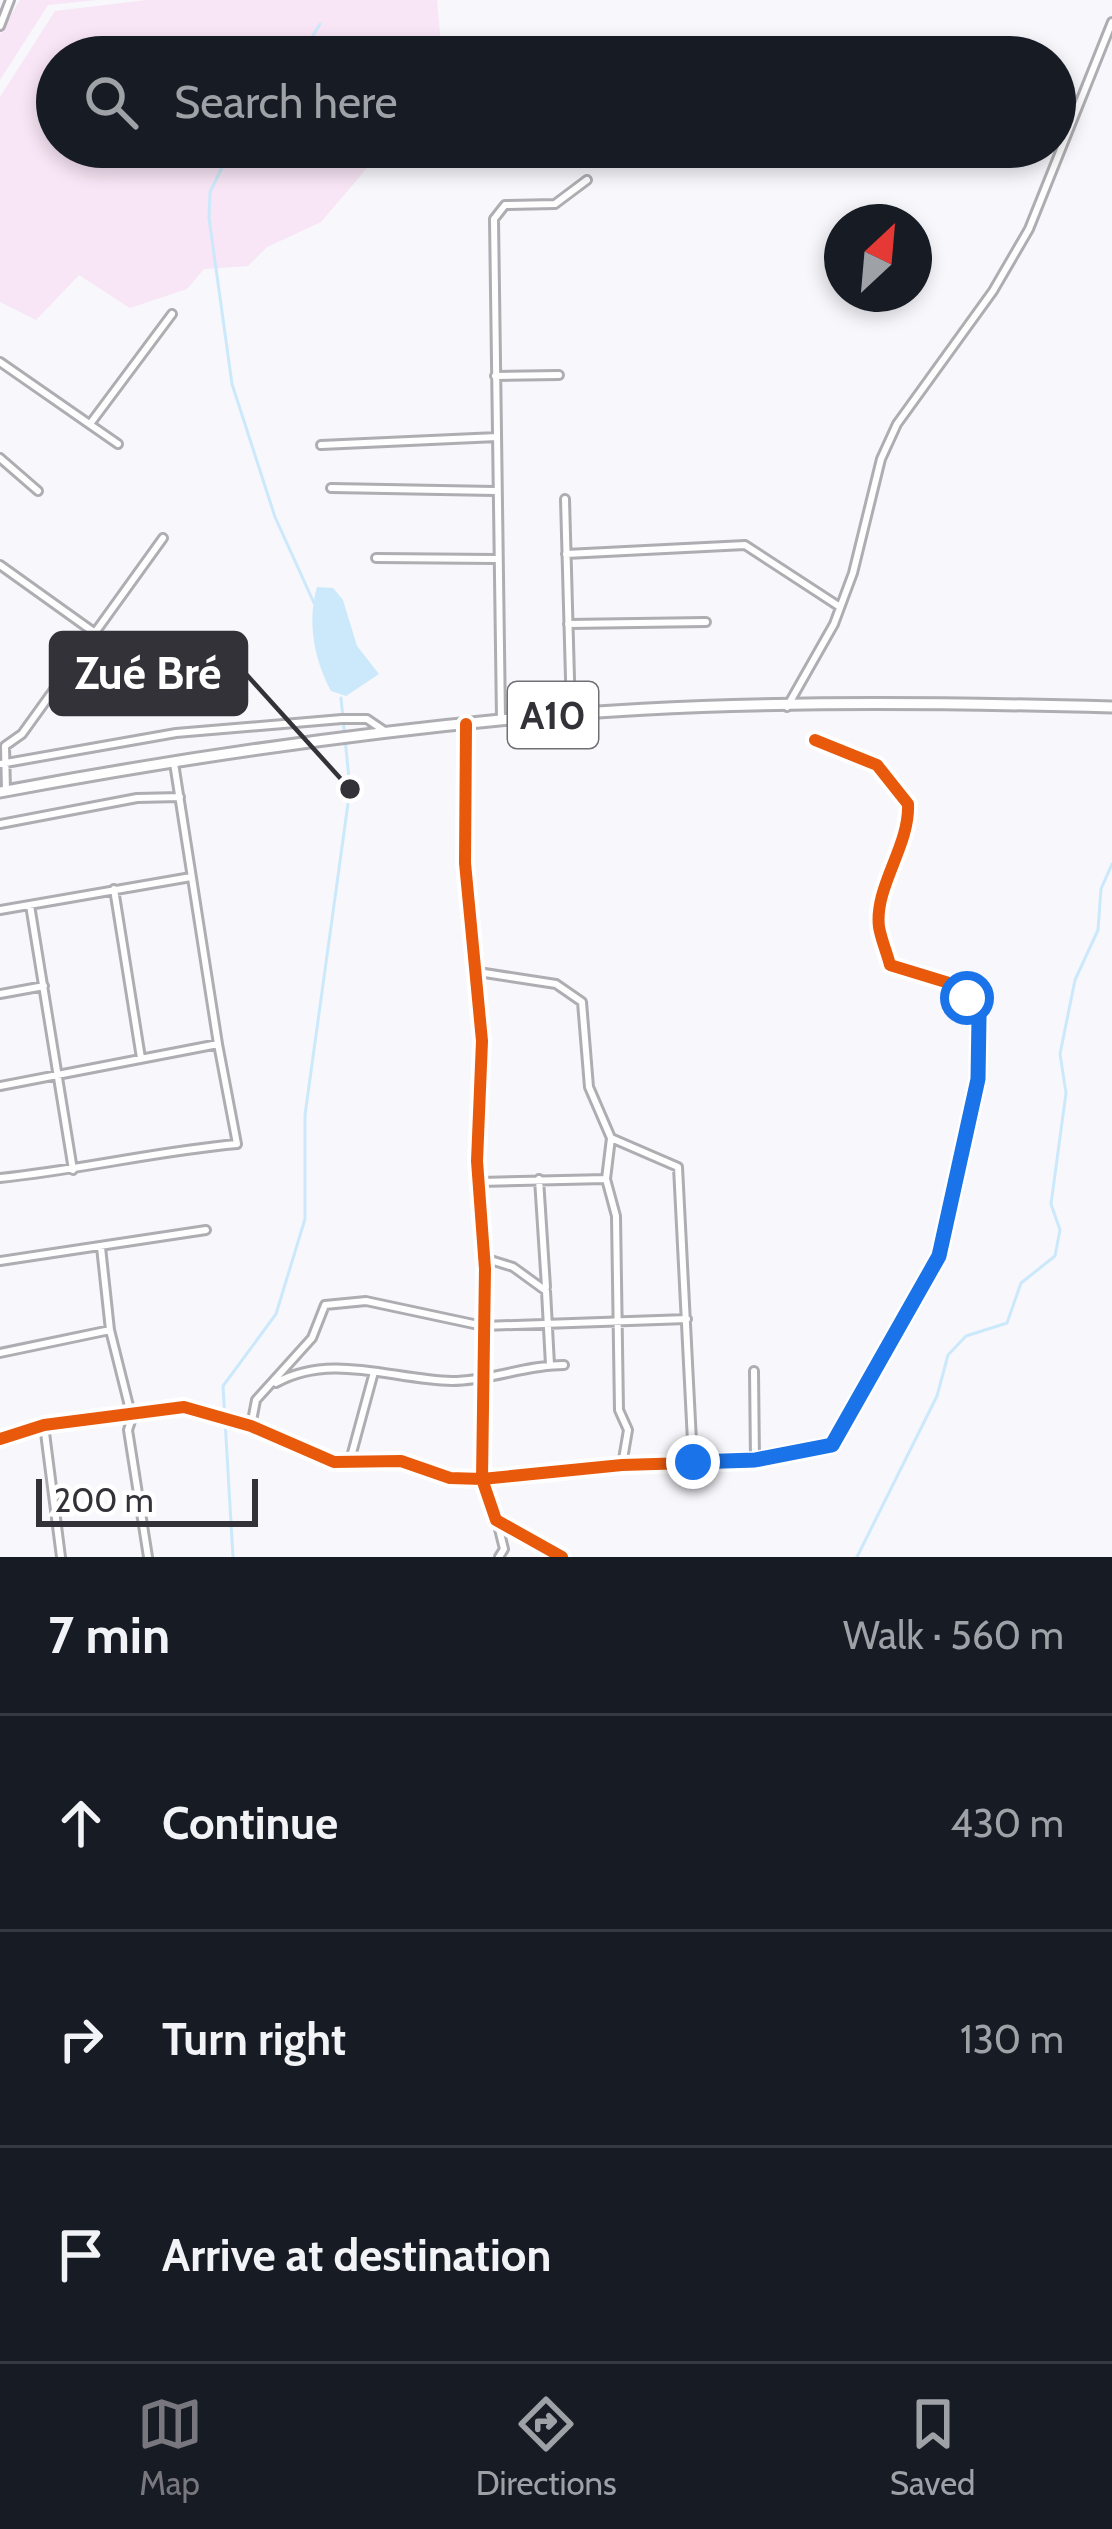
<!DOCTYPE html>
<html lang="en">
<head>
<meta charset="utf-8">
<style>
  body { margin:0; font-family:Cabin,sans-serif; background:#242831; color:#f1f3f6 }
  .compass { position:absolute; left:824px; top:204px; width:108px; height:108px; border-radius:50%; background:#171b24; box-shadow:0 6px 18px #0003; rotate:26deg }
  .scale { position:absolute; left:36px; bottom:30px; width:222px; box-sizing:border-box; padding-left:12px; border:6px solid #323238; border-top:0; font-size:33px; line-height:42px; white-space:nowrap; color:#323238; -webkit-text-stroke:9px #fff; paint-order:stroke }
  .stop { position:absolute; width:36px; height:36px; margin:-27px; border:9px solid #1a73e8; border-radius:50%; background:#fff }
  .stop.end { background:#1a73e8; border-color:#fff; box-shadow:0 3px 12px #0008 }
  .list { margin:0; padding:0; list-style:none }
  h2 { display:flex; justify-content:space-between; align-items:center; height:156px; margin:0; padding:0 48px; font-size:51px }
  h2 small { font-size:39px; font-weight:400; color:#9ea1a6 }
  .list li { display:grid; grid-template-columns:78px 1fr auto; gap:36px; align-items:center; box-sizing:border-box; height:216px; padding:0 48px; border-top:3px solid #363941 }
  .list b { display:block; font-size:45px; white-space:nowrap }
  .list em { font-size:39px; font-style:normal; color:#9ea1a6 }
  .icon { flex:none; width:66px; height:66px; fill:none; stroke:currentColor; stroke-width:2; stroke-linecap:round; stroke-linejoin:round }
  .map { position:relative; flex:none; width:1112px; height:1557px; overflow:hidden }
  .search { position:absolute; background:#171b24; box-shadow:0 6px 18px #0003; left:36px; right:36px; top:36px; height:132px; display:flex; align-items:center; gap:30px; box-sizing:border-box; padding:0 42px; border-radius:66px; color:#9ea1a6; font-size:45px }
  .sheet { height:804px; background:#171b24 }
  nav { display:flex; justify-content:space-around; align-items:center; box-sizing:border-box; height:168px; border-top:3px solid #363941; background:#171b24; font-size:33px; color:#9ea1a6 }
  nav a { display:grid; justify-items:center; gap:6px }
  nav .on { color:#77777d }
  .map>svg:first-child { display:block }
  .green { fill:#f8e5f5 }
  .water { fill:#cce9fb }
  .lines { fill:none; stroke-linecap:round; stroke-linejoin:round }
  .stream { stroke:#cce9fb; stroke-width:3 }
  .street-casing { stroke:#adadb2; stroke-width:12 }
  .primary-casing { stroke:#adadb2; stroke-width:15 }
  .street { stroke:#fefeff; stroke-width:6 }
  .primary { stroke:#fefeff; stroke-width:9 }
  .cycleway-casing { stroke:#fff; stroke-width:20 }
  .cycleway { stroke:#e8590c; stroke-width:12 }
  .route { stroke:#1a73e8; stroke-width:15 }
  .labels { text-anchor:middle; stroke-width:9; stroke-linejoin:round; paint-order:stroke }
  .shield { fill:#fff; stroke:#707074; stroke-width:3 }
  .shield-label { font-size:39px; font-weight:bold; fill:#323238 }
  .leader { fill:none; stroke:#323238; stroke-width:4.5 }
  .callout-dot { fill:#323238; stroke:#fff; stroke-width:4.5 }
  .callout { fill:#323238; stroke:#323238; stroke-width:4.5 }
  .callout-label { font-size:45px; text-anchor:middle; font-weight:bold; fill:#fff }
</style>
</head>
<body>
<div class="map">
<svg width="1112" height="1557" viewBox="0 0 1112 1557">
  <rect width="100%" height="100%" fill="#f7f7fc"/>
  <path class="green" d="M20,0H97L48,5L0,80V34Z
    M147,0H437L442,57H57V147H415L407,160L373,161L321,222L267,247L248,266L204,269L187,289L130,308L79,275L36,320L0,302V97L55,11Z"/>
  <path class="water" d="M317,587L333,588L343,600L357,646L379,674L346,696L331,691C314,659 307,622 317,587Z"/>
  <g class="lines">
    <path class="stream" d="M300,57L320,24
      M232,147L210,192L209,218L232,384L275,517L314,603
      M233,1557L223,1386L276,1314L305,1219V1115L350,789L341,698
      M857,1557L937,1396L948,1355L966,1336L1007,1323L1021,1283L1055,1256L1060,1230L1051,1204L1066,1093L1060,1054L1075,980L1098,930L1101,889L1112,864"/>
    <defs>
      <path id="street" d="M0,26L10,0
        M0,362L118,444
        M495,376L559,375
        M90,424L172,314
        M321,445L497,437
        M0,458L38,491
        M331,488L495,491
        M565,499L571,714
        M566,554L745,545L840,607
        M376,558L496,559
        M0,565L95,633
        M568,624L706,622
        M787,707L834,624L853,573L881,459L897,424L993,291L1029,229L1112,22
        M501,719L494,219L505,205L555,204L587,180
        M466,724L465,863L482,1041L477,1161L485,1269L482,1479L496,1520L562,1557
        M174,763L218,1044
        M0,764L176,733L342,719H367L386,732
        M6,791L5,746L22,734L163,538
        M0,824L137,798L180,797
        M114,889L141,1058
        M30,905L73,1170
        M0,910L191,877
        M478,972L556,984L582,1002L589,1087L611,1138L678,1167L693,1461
        M0,994L44,986
        M0,1086L218,1044L237,1144C157,1151 80,1170 0,1178
        M611,1138L606,1179L616,1216L619,1410L628,1430L622,1465
        M539,1179L546,1287
        M480,1182L606,1179
        M101,1247L110,1330L132,1418L128,1430L148,1557
        M484,1258L513,1267L546,1291L550,1365
        M0,1261L206,1230
        M0,1353L110,1330
        M754,1371L755,1461
        M276,1383C331,1352 394,1380 452,1381C490,1381 525,1365 564,1365
        M44,1425L61,1557
        M251,1426L256,1400L312,1338L325,1305L366,1301L483,1326L687,1319
        M0,1439L44,1425L184,1407L251,1426L334,1462L401,1461L450,1478L482,1479L622,1465L755,1461L832,1445L939,1256L978,1079L979,1018L967,998L949,983L890,965C887,953 881,939 879,927C874,887 910,846 908,804L877,765L815,740
        M349,1464L374,1372
        M497,1521L504,1549L499,1557"/>
      <path id="primary" d="M0,792C176,759 353,733 531,717C722,700 920,702 1112,707"/>
    </defs>
    <use href="#street" class="street-casing"/>
    <use href="#primary" class="primary-casing"/>
    <use href="#street" class="street"/>
    <use href="#primary" class="primary"/>
    <defs>
      <path id="cycleway" d="M466,724L465,863L482,1041L477,1161L485,1269L482,1479L496,1520L562,1557
        M0,1439L44,1425L184,1407L251,1426L334,1462L401,1461L450,1478L482,1479L622,1465L755,1461L832,1445L939,1256L978,1079L979,1018L967,998L949,983L890,965C887,953 881,939 879,927C874,887 910,846 908,804L877,765L815,740"/>
    </defs>
    <use href="#cycleway" class="cycleway-casing"/>
    <use href="#cycleway" class="cycleway"/>
  </g>
  <g class="lines">
    <path class="route" d="M693,1462L755,1460L832,1445L939,1256L978,1079L979,1018L967,998"/>
  </g>
  <g class="labels">
    <rect class="shield" x="508" y="682" width="90" height="66" rx="9"/>
    <g class="shield-label">
      <text x="553" y="729">A10</text>
    </g>
  </g>
  <path class="leader" d="M350 789L246 674"/>
  <circle class="callout-dot" cx="350" cy="789" r="12"/>
  <rect class="callout" x="51" y="633" width="195" height="81" rx="12"/>
  <g class="callout-label">
    <text x="148" y="689">Zué Bré</text>
  </g>
</svg>
<svg class="compass" viewBox="-18 -18 36 36"><path d="M0-13l5 13h-10z" fill="#e53935"/><path d="M0 13l5-13h-10z" fill="#9ea1a6"/></svg>
<div class="scale">200 m</div>
<div class="stop" style="left:967px;top:998px"></div>
<div class="stop end" style="left:693px;top:1462px"></div>
<div class="search"><svg class="icon" aria-label="search" viewBox="0 0 24 24"><circle cx="10" cy="10" r="6"/><path d="M15 15l6 6"/></svg>Search here</div>
</div>
<section class="sheet">
<h2>7 min<small>Walk · 560 m</small></h2>
<ul class="list">
<li><svg class="icon" aria-label="ahead" viewBox="0 0 24 24"><path d="M12 20V5M6 11l6-6 6 6"/></svg><div><b>Continue</b></div><em>430 m</em></li>
<li><svg class="icon" aria-label="right" viewBox="0 0 24 24"><path d="M7 20v-9h11M14 6l5 5-5 5"/></svg><div><b>Turn right</b></div><em>130 m</em></li>
<li><svg class="icon" aria-label="arrive" viewBox="0 0 24 24"><path d="M6 21V4h12l-3 4 3 4H6"/></svg><div><b>Arrive at destination</b></div></li>
</ul>
</section>
<nav>
<a class="on"><svg class="icon" aria-label="map" viewBox="0 0 24 24"><path d="M3 6l6-2 6 2 6-2v14l-6 2-6-2-6 2zM9 4v14M15 6v14"/></svg>Map</a>
<a><svg class="icon" aria-label="directions" viewBox="0 0 24 24"><path d="M12 3l9 9-9 9-9-9zM9 14v-3h6M13 9l2 2-2 2"/></svg>Directions</a>
<a><svg class="icon" aria-label="saved" viewBox="0 0 24 24"><path d="M7 4h10v16l-5-4-5 4z"/></svg>Saved</a>
</nav>
</body>
</html>
